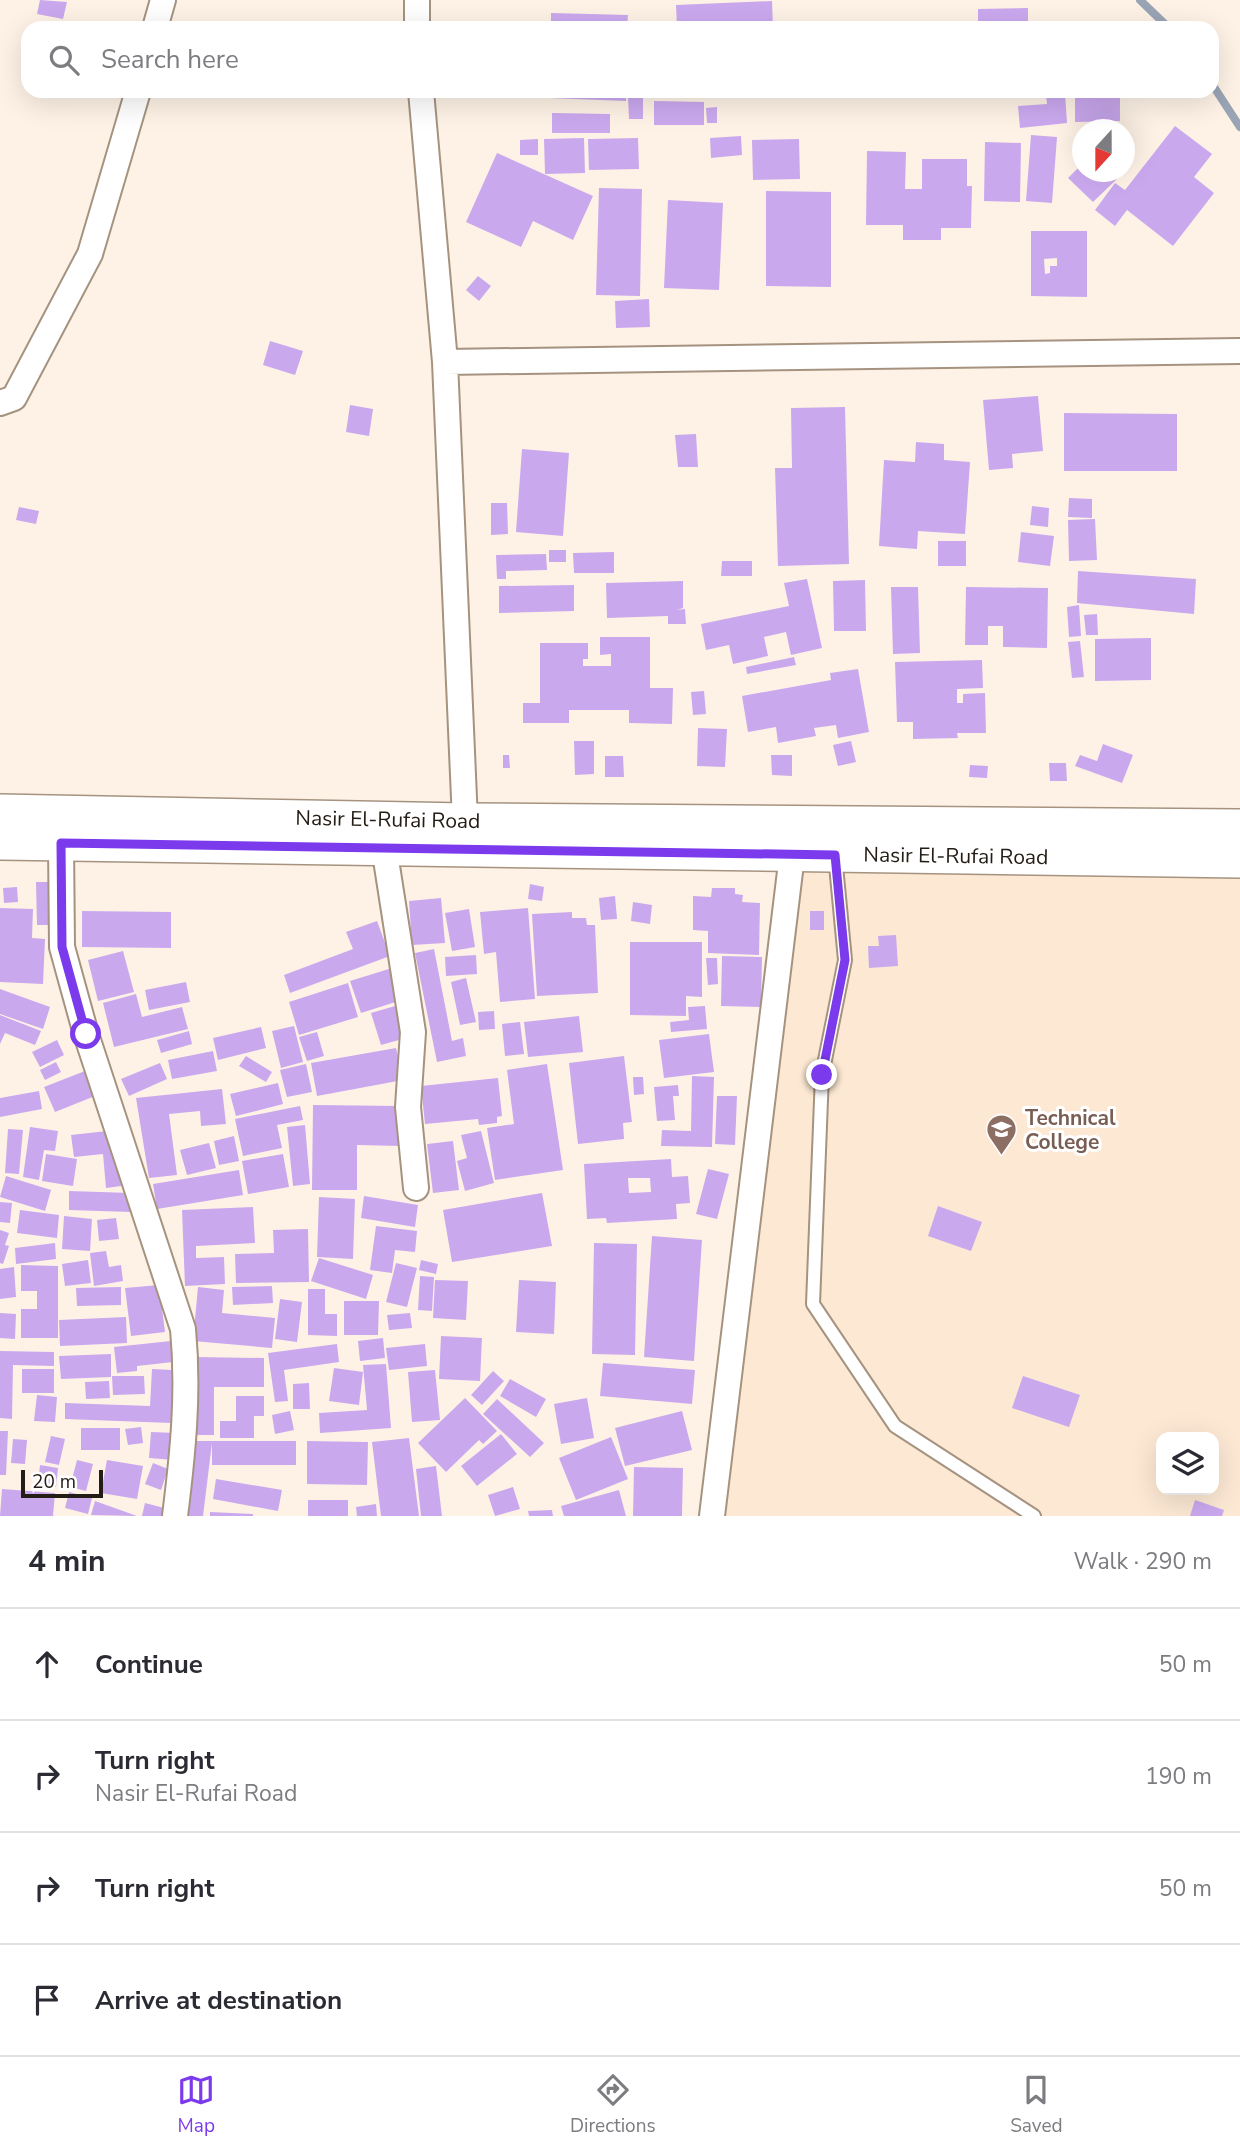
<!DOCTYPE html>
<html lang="en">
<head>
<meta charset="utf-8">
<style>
  body { margin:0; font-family:"Nunito Sans",sans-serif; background:#f2f2f3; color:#2b2b33 }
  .controls { position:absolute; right:21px; bottom:21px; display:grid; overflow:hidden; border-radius:14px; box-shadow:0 7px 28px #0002 }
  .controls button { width:63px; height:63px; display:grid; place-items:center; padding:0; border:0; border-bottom:2px solid #e1e1e2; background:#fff; color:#2b2b33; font:35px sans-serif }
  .compass { position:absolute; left:1072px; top:119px; width:63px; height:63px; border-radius:50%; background:#fff; box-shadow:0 7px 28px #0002; rotate:201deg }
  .scale { position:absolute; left:21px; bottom:18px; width:82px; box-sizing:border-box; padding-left:7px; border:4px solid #241d15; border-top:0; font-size:19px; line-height:24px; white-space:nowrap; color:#241d15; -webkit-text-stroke:5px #fff; paint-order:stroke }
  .stop { position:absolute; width:21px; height:21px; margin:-16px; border:5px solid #7c3aed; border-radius:50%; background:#fff }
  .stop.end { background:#7c3aed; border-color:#fff; box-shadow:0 2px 7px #0008 }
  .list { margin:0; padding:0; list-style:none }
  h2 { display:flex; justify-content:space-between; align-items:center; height:91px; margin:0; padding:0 28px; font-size:30px }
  h2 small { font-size:23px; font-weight:400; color:#7c7c81 }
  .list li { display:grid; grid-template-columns:46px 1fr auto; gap:21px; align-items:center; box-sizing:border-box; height:112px; padding:0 28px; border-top:2px solid #e1e1e2 }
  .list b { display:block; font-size:26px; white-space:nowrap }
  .list p { margin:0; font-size:23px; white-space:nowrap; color:#7c7c81 }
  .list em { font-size:23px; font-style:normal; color:#7c7c81 }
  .icon { flex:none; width:38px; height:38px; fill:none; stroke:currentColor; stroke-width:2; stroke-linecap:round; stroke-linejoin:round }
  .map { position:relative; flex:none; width:1240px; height:1516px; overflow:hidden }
  .search { position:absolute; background:#fff; box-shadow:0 7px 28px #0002; left:21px; right:21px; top:21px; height:77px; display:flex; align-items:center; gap:18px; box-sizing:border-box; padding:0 24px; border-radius:21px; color:#7c7c81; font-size:26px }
  .sheet { height:539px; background:#fff }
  nav { display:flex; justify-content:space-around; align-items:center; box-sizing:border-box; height:98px; border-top:2px solid #e1e1e2; background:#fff; font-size:19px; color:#7c7c81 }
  nav a { display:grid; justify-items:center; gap:4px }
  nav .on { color:#7c3aed }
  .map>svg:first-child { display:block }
  .built { fill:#fce8d3; fill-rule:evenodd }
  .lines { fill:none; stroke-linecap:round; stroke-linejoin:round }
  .stream { stroke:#99a4b5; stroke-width:8 }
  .building { fill:#caa8ee; fill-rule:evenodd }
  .service-casing { stroke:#a59380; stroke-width:16 }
  .minor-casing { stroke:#a59380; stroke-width:28 }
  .secondary-casing { stroke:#a59380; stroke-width:38 }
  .service { stroke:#fff; stroke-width:12 }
  .minor { stroke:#fff; stroke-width:24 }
  .secondary { stroke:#fff; stroke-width:35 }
  .route { stroke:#7c3aed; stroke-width:9 }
  .labels { text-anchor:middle; stroke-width:6; stroke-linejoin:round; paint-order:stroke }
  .street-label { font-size:21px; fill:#241d15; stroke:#fff }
  .education-label { font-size:21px; font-weight:bold; fill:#785e54; stroke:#fff; text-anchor:start }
</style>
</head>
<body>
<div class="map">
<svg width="1240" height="1516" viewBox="0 0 1240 1516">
  <rect width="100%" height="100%" fill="#fef2e6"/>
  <path class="built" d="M798,871L1240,877V1516H722ZM1161,1437H1214V1490H1161Z"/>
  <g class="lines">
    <path class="stream" d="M1140,0L1169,28
      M1212,84L1240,127"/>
  </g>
  <path class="building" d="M40,0L67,2L63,19L37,14Z
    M772,1L773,28H677L676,5Z
    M1028,8V28H947V22H978V9Z
    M551,13L628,15L627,28H551Z
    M549,91H626V101L549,98Z
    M967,91H1040V95L967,96Z
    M1120,91V121L1075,122V92Z
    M1065,93L1067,123L1020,128L1018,106L1047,104L1046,95Z
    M643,96V119H629L628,97Z
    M654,101L704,102V125H654Z
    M717,107V123H707L706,108Z
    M552,113L610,114V133H552Z
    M1175,126L1212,154L1194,177L1214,193L1173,246L1127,210L1115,226L1095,210L1115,183L1125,190Z
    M1031,135L1057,137L1052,203L1026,201Z
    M741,136L742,155L711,158L710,138Z
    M584,138L585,173L545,174L544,139Z
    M638,138L639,169L589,170L588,139Z
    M538,139V155H520V140Z
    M799,139L800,179L753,180L752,140Z
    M985,142L1021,143L1020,202L984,201Z
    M867,151L906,152L905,189H922V159H967V186H972L971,228H941V240H903V225H866Z
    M497,153L593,196L573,240L533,221L521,247L466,222Z
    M1082,164V172H1110L1117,179L1093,202L1068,178Z
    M599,188L642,189L640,296L596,295Z
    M766,191L831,192V287L766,286Z
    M668,200L723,203L719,290L664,288Z
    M1031,231H1087V297L1031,296ZM1057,258V266H1050V273L1045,274L1044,259Z
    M478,276L491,286L479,301L466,290Z
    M649,299L650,327L616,328L615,301Z
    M270,341L303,351L295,375L263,365Z
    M1038,396L1043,451L1012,454L1013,468L989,470L983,400Z
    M350,405L373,409L369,436L346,432Z
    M845,407L849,564L778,566L775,468H792L791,408Z
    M1064,413L1177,414V471H1064Z
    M696,434L698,467H678L675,435Z
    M916,442L944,444V460L970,462L965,534L918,531L917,549L879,546L884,460L915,462Z
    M522,449L569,453L563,536L516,532Z
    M1069,498L1092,499V518L1068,517Z
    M491,503H507L508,534L491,535Z
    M1032,506L1049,508L1048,527L1030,525Z
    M19,507L39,511L36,524L16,520Z
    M1095,519L1097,560L1069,561L1068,520Z
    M1021,532L1054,536L1050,566L1018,562Z
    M938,541H966V566H938Z
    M549,550H566V562H549Z
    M614,552V573H574L573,553Z
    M546,554L547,570L506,571V579H497L496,555Z
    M722,561H752V576H721Z
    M1078,571L1196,579L1194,614L1077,603Z
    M807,579L822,648L791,655L786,632L764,637L768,656L733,664L729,645L706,650L701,624L789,606L784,583Z
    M865,580L866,631H834L833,581Z
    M683,581V608L677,610L685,609L686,624H668V616L607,618L606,583Z
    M574,585V611L499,613V586Z
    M891,587H918L920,653L893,654Z
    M966,587L1048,588L1047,648L1003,647V626H988V645H965Z
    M1079,605L1081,636L1069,637L1067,607Z
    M1097,614L1098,635H1086L1084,615Z
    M600,637H650V688H673L672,724L629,723V710H569V723H523V703H540V643H588V659H583V666H611V654L600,655Z
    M1151,638V680L1095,681V639Z
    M1080,641L1084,677L1072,678L1068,642Z
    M794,657L796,665L747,674L746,667Z
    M982,660L983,688L957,689V703H963V694L985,693L986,733H957L958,738L913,739V722H897L895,662Z
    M858,669L869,732L838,738L836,725L814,728L816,736L778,743L776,727L748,732L742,696L831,680L830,673Z
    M704,691L706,714L693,715L691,692Z
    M698,728L727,729L725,767L697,766Z
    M574,741H594V774L575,775Z
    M851,741L856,762L838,766L833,745Z
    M1103,744L1133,755L1122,783L1075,766L1080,755L1097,761Z
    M503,755H509L510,768H503Z
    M771,755H792V776L772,775Z
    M605,756H623L624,777H605Z
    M1049,763H1066L1067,781H1050Z
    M970,765L988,766L987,778L969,777Z
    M36,882H53L54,925H37Z
    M530,884L544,887L542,901L528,899Z
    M17,887L18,902L4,903L3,888Z
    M712,888H735V894L743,895L742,902L760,903L759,955L708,953V931L693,930V896L711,897Z
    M615,896L617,919L601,920L599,898Z
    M441,898L445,943L412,945L409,901Z
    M633,902L652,905L650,924L631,921Z
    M0,908L33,909L32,938L45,939L43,984L0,982Z
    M528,908L535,999L500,1002L496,952L484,954L480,912Z
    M469,909L475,947L452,951L445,913Z
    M82,911L171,912V948L82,947Z
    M810,911H824V930H810Z
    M572,912V918H586L587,925H595L598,993L537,996L532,914Z
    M377,921L390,956L290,993L284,975L353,949L346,932Z
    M896,935L898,966L869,968L868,946H879L878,936Z
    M630,942H702V997L686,996V1016L630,1015Z
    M434,949L452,1041L463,1038L466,1056L437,1062L415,953Z
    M123,951L134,992L98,1001L88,960Z
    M476,955L477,974L446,976L445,957Z
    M722,956L762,957L761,1007L721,1006Z
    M706,958H717L718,984L708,985Z
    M392,968L402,1000L361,1013L350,981Z
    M466,978L476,1022L460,1025L451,982Z
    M186,982L190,1002L149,1010L145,990Z
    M348,983L358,1017L299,1035L289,1002Z
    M0,989L50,1007L43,1029L0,1014Z
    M136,994L142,1017L182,1007L188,1029L114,1047L103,1003Z
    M395,1006L406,1038L381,1045L371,1013Z
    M705,1006L707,1029L671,1032L670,1022L689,1020L688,1007Z
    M494,1011L495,1029L479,1030L478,1012Z
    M0,1015L41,1031L35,1045L5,1033L0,1044Z
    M579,1016L583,1052L528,1057L524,1022Z
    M520,1022L524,1054L505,1056L502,1024Z
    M294,1026L303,1062L281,1068L272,1031Z
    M261,1027L266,1048L218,1060L213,1038Z
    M189,1031L192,1044L161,1053L157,1040Z
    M317,1032L324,1056L307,1061L299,1037Z
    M709,1034L714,1072L664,1078L659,1040Z
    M57,1040L64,1055L40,1067L32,1052Z
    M396,1048L403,1080L317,1096L311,1063Z
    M213,1051L217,1071L172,1079L168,1060Z
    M246,1056L272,1072L266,1082L239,1066Z
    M624,1056L632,1122L623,1123L624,1139L578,1144L569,1063Z
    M56,1062L61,1072L45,1080L40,1070Z
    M160,1063L167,1079L129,1096L121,1079Z
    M306,1064L312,1092L287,1097L280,1070Z
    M547,1064L563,1170L495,1180L487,1128L514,1124L507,1070Z
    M85,1071L95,1096L55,1112L44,1087Z
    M692,1076L714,1077L712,1147L661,1146L662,1130L691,1131Z
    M633,1077H643L644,1094L634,1095Z
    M498,1078L502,1116L497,1117V1123L479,1125L478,1119L425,1124L421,1086Z
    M278,1083L283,1104L236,1116L230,1094Z
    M678,1085L679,1096H673L675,1120L657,1121L654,1087Z
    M222,1089L226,1124L201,1126L200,1111L169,1114L177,1175L149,1178L136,1098Z
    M39,1091L42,1109L0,1117V1098Z
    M717,1096H737L735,1145L715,1144Z
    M313,1105L401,1106L400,1146L357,1145V1190H312Z
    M300,1106L303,1120L277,1125L282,1148L243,1156L235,1119Z
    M305,1125L310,1184L293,1186L287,1127Z
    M30,1127L58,1131L55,1151L44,1150L39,1180L23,1177Z
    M8,1129L23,1130L19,1174L5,1173Z
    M116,1130L121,1186L106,1188L103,1154L74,1157L71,1135Z
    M481,1131L494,1183L465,1191L457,1161L467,1158L461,1135Z
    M234,1136L239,1161L219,1165L214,1141Z
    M453,1141L459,1190L433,1193L427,1144Z
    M209,1143L216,1168L187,1175L180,1150Z
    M46,1154L77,1159L73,1186L42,1181Z
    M283,1154L289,1187L248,1194L242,1161Z
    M671,1159L672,1177L688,1176L690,1203L676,1204L677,1219L607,1223L606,1218L587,1219L584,1164ZM628,1178H650L651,1192L629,1193Z
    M708,1169L729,1174L717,1219L696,1214Z
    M239,1170L243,1195L157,1209L153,1184Z
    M6,1176L51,1190L45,1211L0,1197Z
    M69,1191L131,1193V1212L69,1210Z
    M542,1193L552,1246L452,1262L443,1210Z
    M364,1196L418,1205L415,1227L361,1218Z
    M319,1197L355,1199L353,1259L317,1257Z
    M0,1202L12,1203L10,1223L0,1222Z
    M938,1206L982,1222L971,1251L928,1236Z
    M253,1207L255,1243L196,1246V1258L224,1257L225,1284L185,1286L182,1210Z
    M20,1210L59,1215L57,1238L17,1233Z
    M64,1216L92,1219L90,1251L62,1249Z
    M116,1218L119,1239L99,1241L97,1220Z
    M376,1226L417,1231L415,1252L395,1250L392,1273L370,1270Z
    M308,1229L309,1282L236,1283L235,1254L274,1253L273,1230Z
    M0,1230L9,1233L5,1245L9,1246L3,1264L0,1263Z
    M652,1236L702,1240L694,1361L644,1357Z
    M55,1243L56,1259L16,1264L15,1248Z
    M594,1243L637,1244L635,1355L592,1354Z
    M106,1251L109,1267L121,1265L123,1281L94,1286L90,1253Z
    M319,1258L373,1275L366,1299L311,1281Z
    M88,1260L91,1283L65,1286L62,1264Z
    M421,1260L438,1264L436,1274L419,1270Z
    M396,1263L417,1268L407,1307L386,1302Z
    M21,1265L58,1266V1338H21V1309H37V1291H21Z
    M14,1267L16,1297L0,1299V1269Z
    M420,1276L434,1277L432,1311L418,1310Z
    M435,1280L468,1281L466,1320L433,1318Z
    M519,1280L556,1282L554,1334L516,1332Z
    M159,1285L165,1332L131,1336L125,1288Z
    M272,1286L273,1303L233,1305L232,1287Z
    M121,1287V1305L77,1306L76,1288Z
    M198,1287L224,1290L222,1313L275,1318L272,1348L193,1341Z
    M308,1289H325V1314H337V1336L308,1335Z
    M280,1299L302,1302L297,1342L275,1339Z
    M344,1301H379L378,1335H344Z
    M0,1313L16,1314L15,1339L0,1338Z
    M410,1313L412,1328L389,1330L387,1315Z
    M126,1317L127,1343L60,1346L59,1320Z
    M441,1336L482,1338L480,1381L439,1379Z
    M383,1338L385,1358L360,1361L358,1341Z
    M171,1341L173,1362L137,1366V1371L117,1373L114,1347Z
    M337,1344L339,1362L284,1370L288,1401L275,1402L268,1353Z
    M425,1344L427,1366L389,1370L386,1348Z
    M0,1351L54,1352V1366L13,1365L12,1419L0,1418Z
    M111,1354V1377L61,1379L59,1356Z
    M197,1357L264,1358V1387H214V1435H196Z
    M603,1363L695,1370L692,1404L600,1396Z
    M386,1364L391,1428L320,1433L319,1413L367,1410L363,1365Z
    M334,1368L363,1372L359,1405L329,1401Z
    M22,1369H54V1393H22Z
    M152,1369L173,1370L171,1423L65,1419V1403L150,1406Z
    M435,1370L440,1420L412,1422L408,1372Z
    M493,1371L504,1381L482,1405L471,1395Z
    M112,1376H144L145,1394L113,1395Z
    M1023,1376L1080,1395L1069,1427L1012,1408Z
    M510,1379L546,1399L536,1417L500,1396Z
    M109,1381L110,1398L86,1399L85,1382Z
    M309,1383L310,1409H293V1384Z
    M37,1395L57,1397L55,1422L34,1421Z
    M236,1396H264V1416H254V1438H220V1421H236Z
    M465,1398L497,1431L483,1444L479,1440L446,1472L418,1443Z
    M587,1398L594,1438L561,1444L554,1404Z
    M497,1399L544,1443L530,1457L483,1414Z
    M290,1411L294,1430L275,1434L272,1415Z
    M682,1411L692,1450L625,1466L615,1428Z
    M141,1427L143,1443L128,1445L125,1429Z
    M81,1428H120V1450H81Z
    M0,1431H8L6,1475H0Z
    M151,1432L176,1433L174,1460L149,1458Z
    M501,1434L517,1454L477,1486L461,1466Z
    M51,1436L65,1439L59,1465L45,1462Z
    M611,1437L628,1479L576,1500L559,1458Z
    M409,1438L419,1516H381L372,1442Z
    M13,1439L27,1440L25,1464L11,1463Z
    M194,1441H296V1465H212V1443L203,1516H185Z
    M307,1441L368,1442L367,1485L307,1484Z
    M77,1460L93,1464L86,1491L70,1487Z
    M107,1460L143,1466L137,1499L101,1493Z
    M153,1463L168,1469L161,1490L145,1484Z
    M40,1465L58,1468L56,1487L38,1485Z
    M436,1466L442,1516H421L416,1469Z
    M634,1467L683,1468L682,1516H633Z
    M216,1479L282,1490L278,1511L213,1499Z
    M513,1487L520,1509L495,1516L488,1495Z
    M2,1489L55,1493L53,1516H0Z
    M619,1490L626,1516H564L561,1506Z
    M69,1492L92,1498L88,1514L65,1508Z
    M308,1500H348V1516H308Z
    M1195,1500L1224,1510L1222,1516H1190Z
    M95,1501L137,1516L91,1515Z
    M145,1503L168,1509L166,1516H142Z
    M376,1504L377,1516H357L356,1507Z
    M552,1510L553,1516H529L528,1511Z
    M210,1512L253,1514V1516H210Z"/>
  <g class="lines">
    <defs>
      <path id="service" d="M835,855L845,960L822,1075L813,1304L895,1426L1034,1516"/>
      <path id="minor" d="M417,0V28
        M155,28L163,0
        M421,91L445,362L465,821
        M445,362L1240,351
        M0,403L14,398L90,254L138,91
        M61,843L62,947L86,1034L183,1329C189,1393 183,1452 175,1516
        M384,847L413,1032L408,1107L416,1188
        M712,1516L792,855"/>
      <g id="secondary">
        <path id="s1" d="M0,812L465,821L1240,827"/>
        <path id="s2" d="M0,842L1240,860"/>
      </g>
    </defs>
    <use href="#service" class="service-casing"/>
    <use href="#minor" class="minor-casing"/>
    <use href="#secondary" class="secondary-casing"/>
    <use href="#service" class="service"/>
    <use href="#minor" class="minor"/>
    <use href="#secondary" class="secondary"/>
  </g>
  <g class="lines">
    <path class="route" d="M86,1034L62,947L61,843L835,855L845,960L822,1075"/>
  </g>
  <defs>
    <symbol id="university-pin" viewBox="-11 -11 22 30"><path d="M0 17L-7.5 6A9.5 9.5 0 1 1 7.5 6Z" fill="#8d6e63" stroke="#fff"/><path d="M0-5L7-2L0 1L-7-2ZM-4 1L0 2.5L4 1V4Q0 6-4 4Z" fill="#fff"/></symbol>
  </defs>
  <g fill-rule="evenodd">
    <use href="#university-pin" x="984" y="1112" width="35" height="47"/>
  </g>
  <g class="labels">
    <g class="street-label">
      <text dy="7" stroke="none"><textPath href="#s1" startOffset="388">Nasir El-Rufai Road</textPath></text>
      <text dy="7" stroke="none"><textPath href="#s2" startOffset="956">Nasir El-Rufai Road</textPath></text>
    </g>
    <g class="education-label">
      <text x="1025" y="1125">Technical<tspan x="1025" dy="24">College</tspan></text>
    </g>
  </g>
</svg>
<div class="controls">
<button><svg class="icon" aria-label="layers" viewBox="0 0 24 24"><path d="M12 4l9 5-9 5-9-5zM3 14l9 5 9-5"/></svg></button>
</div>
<svg class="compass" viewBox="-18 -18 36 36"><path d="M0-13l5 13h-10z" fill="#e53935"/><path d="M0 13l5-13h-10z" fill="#7c7c81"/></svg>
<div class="scale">20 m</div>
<div class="stop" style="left:86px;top:1034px"></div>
<div class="stop end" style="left:822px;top:1075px"></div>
<div class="search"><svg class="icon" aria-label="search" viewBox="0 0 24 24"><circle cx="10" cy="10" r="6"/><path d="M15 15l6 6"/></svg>Search here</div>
</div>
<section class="sheet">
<h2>4 min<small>Walk · 290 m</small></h2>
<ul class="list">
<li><svg class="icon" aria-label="ahead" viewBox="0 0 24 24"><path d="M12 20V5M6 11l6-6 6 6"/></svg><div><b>Continue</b></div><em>50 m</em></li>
<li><svg class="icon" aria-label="right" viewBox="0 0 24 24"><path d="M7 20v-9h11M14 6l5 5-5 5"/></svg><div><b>Turn right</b><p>Nasir El-Rufai Road</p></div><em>190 m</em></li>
<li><svg class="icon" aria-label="right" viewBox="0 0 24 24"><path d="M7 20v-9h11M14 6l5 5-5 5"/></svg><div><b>Turn right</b></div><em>50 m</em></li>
<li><svg class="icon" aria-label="arrive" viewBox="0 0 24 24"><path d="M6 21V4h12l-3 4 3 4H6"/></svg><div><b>Arrive at destination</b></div></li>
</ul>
</section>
<nav>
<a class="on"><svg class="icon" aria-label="map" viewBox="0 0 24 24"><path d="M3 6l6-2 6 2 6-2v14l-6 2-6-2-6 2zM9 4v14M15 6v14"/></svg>Map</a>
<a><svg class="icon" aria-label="directions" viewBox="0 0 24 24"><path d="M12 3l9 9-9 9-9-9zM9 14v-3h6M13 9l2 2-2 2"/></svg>Directions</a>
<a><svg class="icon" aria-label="saved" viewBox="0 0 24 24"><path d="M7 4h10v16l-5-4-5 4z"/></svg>Saved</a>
</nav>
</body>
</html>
